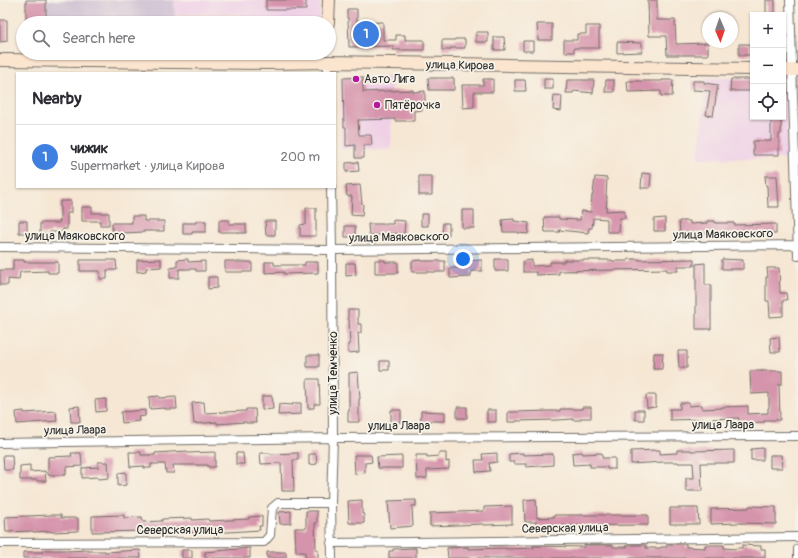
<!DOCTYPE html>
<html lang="en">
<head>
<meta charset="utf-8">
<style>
  body { margin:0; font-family:Pangolin,sans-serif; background:#f7f7f7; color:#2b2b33 }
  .controls { position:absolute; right:12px; top:12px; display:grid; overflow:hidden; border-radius:0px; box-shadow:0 1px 3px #0004 }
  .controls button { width:36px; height:36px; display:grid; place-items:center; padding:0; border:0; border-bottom:1px solid #e1e1e2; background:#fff; color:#2b2b33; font:20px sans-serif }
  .compass { position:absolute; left:702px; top:12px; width:36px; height:36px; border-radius:50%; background:#fff; box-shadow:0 1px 3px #0004; rotate:178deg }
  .you { position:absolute; left:463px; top:259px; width:14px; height:14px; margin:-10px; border:3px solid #fff; border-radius:50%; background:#1a73e8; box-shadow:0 0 0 6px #1a73e833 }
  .badge { display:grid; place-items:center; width:26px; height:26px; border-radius:50%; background:#b5179e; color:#fff; font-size:13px; font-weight:700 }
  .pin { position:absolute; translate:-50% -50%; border:2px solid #fff; box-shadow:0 1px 4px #0006 }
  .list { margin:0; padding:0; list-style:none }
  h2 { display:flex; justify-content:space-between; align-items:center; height:52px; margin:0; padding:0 16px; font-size:17px }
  h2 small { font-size:13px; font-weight:400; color:#7c7c81 }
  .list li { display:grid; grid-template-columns:26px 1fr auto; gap:12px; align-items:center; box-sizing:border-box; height:64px; padding:0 16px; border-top:1px solid #e1e1e2 }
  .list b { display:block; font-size:15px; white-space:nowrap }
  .list p { margin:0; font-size:13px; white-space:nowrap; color:#7c7c81 }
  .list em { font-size:13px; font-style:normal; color:#7c7c81 }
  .icon { flex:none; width:22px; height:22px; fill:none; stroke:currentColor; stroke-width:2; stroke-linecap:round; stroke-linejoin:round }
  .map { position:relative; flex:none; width:798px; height:558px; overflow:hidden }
  .search { position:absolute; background:#fff; box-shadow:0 1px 3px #0004; left:16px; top:16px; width:320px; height:44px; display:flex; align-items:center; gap:10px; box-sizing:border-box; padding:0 14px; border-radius:22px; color:#7c7c81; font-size:15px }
  .panel { position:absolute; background:#fff; box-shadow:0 1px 3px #0004; left:16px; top:72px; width:320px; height:116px; border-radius:0px }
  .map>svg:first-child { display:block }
  .built { fill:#efd0e6 }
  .industrial { fill:#cdbed2 }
  .building { fill:#d694ac }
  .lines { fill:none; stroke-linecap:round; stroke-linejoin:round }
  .street-casing { stroke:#726d66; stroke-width:10 }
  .secondary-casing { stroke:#726d66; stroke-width:14 }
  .street { stroke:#fff; stroke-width:8 }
  .secondary { stroke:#fbe5cf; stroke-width:12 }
  .poi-dot { fill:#b5179e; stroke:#f7f3e8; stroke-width:1.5 }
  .labels { text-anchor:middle; stroke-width:3.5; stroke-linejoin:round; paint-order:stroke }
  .street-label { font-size:12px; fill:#2b2b2b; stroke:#f7f3e8 }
  .poi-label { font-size:12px; fill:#2b2b2b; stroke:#f7f3e8; text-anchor:start }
</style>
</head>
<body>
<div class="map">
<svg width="798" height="558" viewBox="0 0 798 558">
  <rect width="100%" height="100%" fill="#f7f3e8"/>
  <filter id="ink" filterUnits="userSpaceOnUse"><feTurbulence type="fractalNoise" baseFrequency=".025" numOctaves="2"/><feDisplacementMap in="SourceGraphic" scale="8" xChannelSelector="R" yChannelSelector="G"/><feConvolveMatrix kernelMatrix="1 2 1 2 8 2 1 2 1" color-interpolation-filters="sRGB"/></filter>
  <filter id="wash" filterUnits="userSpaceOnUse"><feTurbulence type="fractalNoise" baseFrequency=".012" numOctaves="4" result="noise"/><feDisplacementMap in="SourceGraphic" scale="16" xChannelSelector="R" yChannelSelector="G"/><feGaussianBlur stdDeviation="0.9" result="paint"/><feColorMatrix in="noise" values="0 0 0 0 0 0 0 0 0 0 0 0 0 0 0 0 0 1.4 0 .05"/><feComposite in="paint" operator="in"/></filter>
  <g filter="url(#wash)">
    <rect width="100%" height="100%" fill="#f6e7d4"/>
    <path class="built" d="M174,0H320V23H240L239,14L175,15Z
      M341,77H391V149H341Z
      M707,78H753V117H783V78H786L788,159L698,158Z"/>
    <path class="industrial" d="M26,0H174L175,23H26Z"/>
    <g id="blocks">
      <path class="building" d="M26,0H46V23H26Z
        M266,0H306V10H266Z
        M648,0H657V20H675L676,44L708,43V55H667L666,36H649Z
        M766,0H775V15H766Z
        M347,9H357V23L383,22V40H396V35H405V40H424V50H393V46L349,47L348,18H347Z
        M0,20H7V41L0,42Z
        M537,24H552V40H538Z
        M586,26H599V48H574V52H564V40H577V34H586Z
        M476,32H488V42H476Z
        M494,37H504L505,50H494Z
        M455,39H465V48H450V50H442V40H455Z
        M523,41H533V51H523Z
        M617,42L642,43V52L617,53Z
        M739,44H750V55H739Z
        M363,77V92L413,90V92L425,91V105H422V110L414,111V121H395V119L358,120L359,135H371L372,145H364V158H355V145L346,146V127H344L343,78Z
        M428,78H454V90H429Z
        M483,79H493V92H474V107L463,108L462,85H483Z
        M544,79H553V89H544Z
        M731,79H753V91H730Z
        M515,80H525L526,91H515Z
        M567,80H594L593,93L574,91L573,93H566Z
        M606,80H614V92H605Z
        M662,80H673L672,96H661V91L628,92L627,81H662Z
        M693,81H704V83L718,85L713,116L706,115L710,91L693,90Z
        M554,95L562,96L561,111L553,110Z
        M771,117H781V134H779V155H753V141H771Z
        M358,162L359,171L346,172V163Z
        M642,173L651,174L650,188H641Z
        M419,176H432V195H419Z
        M765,176H777L779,207H768L767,186H766Z
        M595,177L607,178L606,196H607L606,211L624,210L625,218H620L619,232H607V219L593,218L592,228H589L588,233L559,230L560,232H545L544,217H559V219L580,220L581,211L591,212L592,195H593Z
        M360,185L362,204H363L362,216L351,215L352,196H347L346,186Z
        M60,201H71V213H67V229H63V232H50V234H40V223H59V221H60Z
        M82,207H92V213H109V225H100V221H82Z
        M306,208H316V236H300V225L306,224Z
        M462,210H474V228H462Z
        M421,214H428V226H421Z
        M132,216H144V221H164V231H144V232L122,233V235H112V223H132Z
        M665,218V231H654V219Z
        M514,219V221L529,223L528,234L518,233V232H503L502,220Z
        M219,220H229V224H246V233H238V232H219Z
        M393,220L405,221L404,234L381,233V235H369L368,224H393Z
        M19,221H27V233H19Z
        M196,221H206V232H192V234H183V223H196Z
        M265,221H275V235H266Z
        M679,221H690V224L707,223V221H715V223H734V225L776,224V234H765V232L751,233V235H742V233L715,234V235H707V233H680Z
        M443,223H449V236H442Z
        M345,226H355V237H345Z
        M161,259V267L146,268V271L137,272V260Z
        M188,259V262L205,261V271H196V269H179V278H170V268L177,267V260Z
        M495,259H508V271H495Z
        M628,259H639V260L694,259V266H678V271H667V269L559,271V274L536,275V272H523V261L532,260V266L550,265V262H564V260H612V261H628Z
        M722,259L743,260V269H722Z
        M13,260H24V262H58V273H48V271L20,272L19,280L8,279V285H0V270H13Z
        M80,260H116L117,270H107V279H100V271H80Z
        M375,260H385V262H398V273H375Z
        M422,260V261H445V272H412V261Z
        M482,260V271H471V277L450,278V268H462V261Z
        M225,261H234V262H252V272H225Z
        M265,262H274V265H305V262H318V273L284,274V272L265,273Z
        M346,263H355L356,275L346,276Z
        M705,263V285H711V329H696V264Z
        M767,268H779L780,293H786L787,300H783V316L770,317L769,301H766V277H768Z
        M208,277H217V288L208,289Z
        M348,310H358V324H361V333H358L359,352L348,353V344H350L349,319H348Z
        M779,337L780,352H771L770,338Z
        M678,351H687V368H679Z
        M654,353H663L662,369H653Z
        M307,355H319V367H307Z
        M380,361H389V370H380Z
        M750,371H782V384H779L780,420H764L765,422L739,423V418L670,420V409H680V403H689V406L702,405V409L722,408V407L748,406V414L768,413V408H769V393L751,394Z
        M358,372L360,399H359V422H348V411H349V373Z
        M307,379H319L320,404H314V408H308Z
        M646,395H656V407L647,408Z
        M159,396V398L176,397L177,409H165V408L150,409L149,397Z
        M262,396H272L273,409L262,410Z
        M106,399V411L96,412L95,400Z
        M204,402L205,413L246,411V409H255L256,423H246V422L217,424V422L194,424L192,403Z
        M293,403H301V414L278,415L279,404L293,405Z
        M79,406L80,422H71L70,407Z
        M457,407H467V418H457Z
        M582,407H591V418H581V420H573V419L558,420L516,421V422H508V412H515L550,411H560V409H582Z
        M145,410V416L138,417L139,421L122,423L121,412Z
        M391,410H401V422H391Z
        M487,410H496V422H487Z
        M635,410H644V420H635Z
        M24,411V413L56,411L57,421L17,424L16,412Z
        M421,411L445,412V421H421Z
        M763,448V460H751V449Z
        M660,450V454L677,453V450H691V451L734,450V463H701L702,491H686V478H694L693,463H678V462H664L631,464V451Z
        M187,451L188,453L215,452V467H208V465H173L174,473H166L165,464H151V468H144V466L130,467L129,452H141V455H155V453Z
        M582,452L583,454L602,453V458H615V469H607V467H590V464L573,465L572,453Z
        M71,453H81L82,466L66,467V475H48V457L72,456Z
        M236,453H243L244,464H236Z
        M260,453H270V454L298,453V460H293L294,491H282L281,463L261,464Z
        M439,453H446V462L449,461V469L427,470V478L417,479L416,455H427V457L439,456Z
        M497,453V462L489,463L490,471L476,472L475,460H483L482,454Z
        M523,453V455L553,454V465L526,467V464H514V462H509V454Z
        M309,454H316L317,464L309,465Z
        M3,455H12L13,470H4Z
        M354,455H371L372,462L365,463V473L355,474Z
        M770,455H781L782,468H770Z
        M402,456V468H378L377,457Z
        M98,462H108L109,478L99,479V477L82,478V468L99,467Z
        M30,465V472L45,471L46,481H38L37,480H20V466Z
        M126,472V485L118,486V473Z
        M536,499L537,518L554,517V515H648V525L547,526V527H536V522H525L524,500Z
        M362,500V514H364V523H349L348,501Z
        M416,500V506H412L413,526L390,528L388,501Z
        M512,506V524L484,525V524L430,526V513L484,511V507Z
        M749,506L776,507V524L739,523L711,524V509L749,508Z
        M670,508H698L699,524H670Z
        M291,511V523L280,524L279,512Z
        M306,511H317V523H315L316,550H318V558H305V552H296L295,528H306Z
        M50,515H61V518H78V531L51,532V531L33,532V531L6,532L5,517Z
        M124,515V518L142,517L143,522L162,521V519L192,518V520L208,519L209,521L249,519V517L262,516V526H259L260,530L228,532L149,533V531L92,532V516Z
        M667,544H686V547L705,548V545H724V548L736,549V548H742V545L761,546V549H765V558H448L447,548L468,547V549L506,548V549L534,548L533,546L585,547V545H613V547H627V545H646V548H661V547H667Z
        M250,548V558H205V552Z
        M416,548V558H389V551H393V549Z
        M43,550H67V551L88,550V551H105V552L140,550L141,558H23V552H43Z
        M182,550H192V558H182Z
        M267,552H286V558H267Z"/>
    </g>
  </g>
  <g filter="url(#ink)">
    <use href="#blocks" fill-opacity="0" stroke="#726d66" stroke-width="1"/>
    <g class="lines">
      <defs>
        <path id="street" d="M790,0L798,256
          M328,62V73
          M331,187L332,250L333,438L331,503L332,558
          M0,247L332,250L798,245
          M0,443L333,438L798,436
          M0,543L264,542L270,535L272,508L278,503H331
          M331,543L798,537
          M798,558V549"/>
        <path id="secondary" d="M328,23L329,0
          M0,60L269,63L328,62L753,69
          M783,70H798"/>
      </defs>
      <use href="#street" class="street-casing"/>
      <use href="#secondary" class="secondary-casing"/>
      <use href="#street" class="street"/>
      <use href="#secondary" class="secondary"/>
    </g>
  </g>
  <g class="poi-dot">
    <circle cx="356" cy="79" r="4"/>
    <circle cx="377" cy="105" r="4"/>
  </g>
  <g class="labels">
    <g class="street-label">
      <text transform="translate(460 65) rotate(1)" y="4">улица Кирова</text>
      <text transform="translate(723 234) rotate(-1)" y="4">улица Маяковского</text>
      <text x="75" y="240">улица Маяковского</text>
      <text transform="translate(399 237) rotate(-1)" y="4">улица Маяковского</text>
      <text transform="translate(333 373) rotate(-90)" y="4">улица Темченко</text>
      <text x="723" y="429">улица Лаара</text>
      <text x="399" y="430">улица Лаара</text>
      <text transform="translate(75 430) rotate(-1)" y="4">улица Лаара</text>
      <text transform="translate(565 528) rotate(-1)" y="4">Северская улица</text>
      <text x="180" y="534">Северская улица</text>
    </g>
    <g class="poi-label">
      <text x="364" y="83">Авто Лига</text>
      <text x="385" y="109">Пятёрочка</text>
    </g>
  </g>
</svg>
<div class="controls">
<button>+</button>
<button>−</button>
<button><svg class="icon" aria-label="locate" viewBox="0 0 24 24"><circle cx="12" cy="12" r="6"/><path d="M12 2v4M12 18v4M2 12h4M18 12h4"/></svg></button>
</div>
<svg class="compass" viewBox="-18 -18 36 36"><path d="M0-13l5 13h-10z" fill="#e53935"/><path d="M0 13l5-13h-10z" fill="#7c7c81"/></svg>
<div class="you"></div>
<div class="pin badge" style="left:366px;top:34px;background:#3f7fe0">1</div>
<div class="search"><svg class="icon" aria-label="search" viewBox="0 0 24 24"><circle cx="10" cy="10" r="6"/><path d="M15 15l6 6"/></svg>Search here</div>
<section class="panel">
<h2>Nearby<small></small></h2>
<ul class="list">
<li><span class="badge" style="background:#3f7fe0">1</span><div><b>чижик</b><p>Supermarket · улица Кирова</p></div><em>200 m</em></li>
</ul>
</section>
</div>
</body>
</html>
